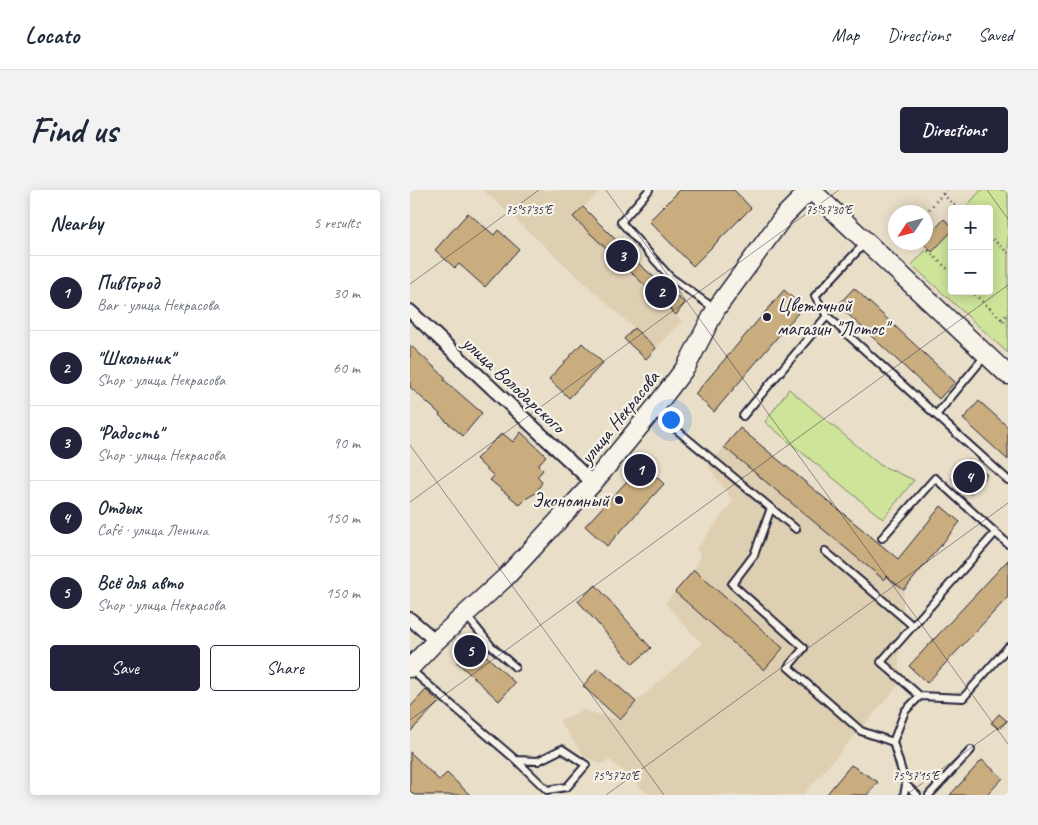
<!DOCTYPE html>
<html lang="en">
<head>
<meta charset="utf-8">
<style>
  body { margin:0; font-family:Caveat,sans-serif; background:#f2f2f3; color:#1f2937 }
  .controls { position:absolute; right:15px; top:15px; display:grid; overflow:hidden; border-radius:5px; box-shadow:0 2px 12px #0003 }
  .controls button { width:45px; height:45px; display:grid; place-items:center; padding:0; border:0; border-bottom:1px solid #e0e1e3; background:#fff; color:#1f2937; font:25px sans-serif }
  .compass { position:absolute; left:478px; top:15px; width:45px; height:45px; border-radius:50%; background:#fff; box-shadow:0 2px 12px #0003; rotate:234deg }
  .you { position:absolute; left:260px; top:229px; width:18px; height:18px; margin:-12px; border:4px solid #fff; border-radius:50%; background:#1a73e8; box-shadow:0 0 0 8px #1a73e833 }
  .badge { display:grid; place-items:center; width:32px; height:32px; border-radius:50%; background:#22223b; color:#fff; font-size:16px; font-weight:700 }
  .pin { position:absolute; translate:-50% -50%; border:2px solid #fff; box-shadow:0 1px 5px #0006 }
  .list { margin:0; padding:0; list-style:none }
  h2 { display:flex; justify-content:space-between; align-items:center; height:65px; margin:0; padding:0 20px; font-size:21px }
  h2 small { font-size:16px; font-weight:400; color:#747a83 }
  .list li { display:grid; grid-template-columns:32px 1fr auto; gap:15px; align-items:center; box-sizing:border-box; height:75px; padding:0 20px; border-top:1px solid #e0e1e3 }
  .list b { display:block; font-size:19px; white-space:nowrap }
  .list p { margin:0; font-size:16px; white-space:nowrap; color:#747a83 }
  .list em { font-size:16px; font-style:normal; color:#747a83 }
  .actions { display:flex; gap:10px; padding:15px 20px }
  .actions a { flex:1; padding:11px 0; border:1px solid #22223b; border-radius:5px; text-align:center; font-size:18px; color:#22223b }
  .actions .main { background:#22223b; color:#fff }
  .map { position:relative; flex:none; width:598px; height:605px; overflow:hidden; border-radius:5px }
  header { display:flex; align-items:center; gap:30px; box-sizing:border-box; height:70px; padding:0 25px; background:#fff; border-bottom:1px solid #e0e1e3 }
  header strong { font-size:24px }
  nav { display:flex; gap:28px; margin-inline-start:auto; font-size:18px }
  .intro { display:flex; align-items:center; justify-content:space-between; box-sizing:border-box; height:120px; padding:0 30px }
  h1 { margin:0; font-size:35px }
  .button { padding:12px 22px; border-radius:5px; background:#22223b; color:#fff; font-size:18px; font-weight:700 }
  main { display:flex; gap:30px; padding:0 30px }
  aside { flex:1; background:#fff; border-radius:5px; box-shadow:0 2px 12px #0003 }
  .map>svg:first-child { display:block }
  .built { fill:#dfcfb2 }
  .green { fill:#cde499; stroke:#78836a }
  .building { fill:#c9ad7f; stroke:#22223b }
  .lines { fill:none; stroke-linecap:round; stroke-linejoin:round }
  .lane-casing { stroke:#22223b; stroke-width:10 }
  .street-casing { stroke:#22223b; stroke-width:16 }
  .secondary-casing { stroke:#22223b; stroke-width:21 }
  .path { stroke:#22223b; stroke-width:2.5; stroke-dasharray:1 4; stroke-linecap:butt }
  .lane { stroke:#f7f3e8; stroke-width:6 }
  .street { stroke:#f7f3e8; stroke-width:12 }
  .secondary { stroke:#f7f3e8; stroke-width:18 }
  .ticks { fill:none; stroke:#22223b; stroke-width:1; stroke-opacity:0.45 }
  .poi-dot { fill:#22223b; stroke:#f7f3e8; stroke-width:2 }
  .labels { text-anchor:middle; stroke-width:4.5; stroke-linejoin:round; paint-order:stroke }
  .poi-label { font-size:20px; fill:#22223b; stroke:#f7f3e8; text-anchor:start }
  .street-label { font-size:20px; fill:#22223b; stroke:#f7f3e8 }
  .ticks-label { font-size:12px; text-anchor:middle; fill:#22223b; stroke:#f7f3e8; stroke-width:4.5; stroke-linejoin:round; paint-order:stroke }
</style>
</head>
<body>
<header>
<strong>Locato</strong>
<nav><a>Map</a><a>Directions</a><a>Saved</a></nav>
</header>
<div class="intro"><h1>Find us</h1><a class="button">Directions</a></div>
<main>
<aside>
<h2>Nearby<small>5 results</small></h2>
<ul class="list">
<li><span class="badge">1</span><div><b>ПивГород</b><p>Bar · улица Некрасова</p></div><em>30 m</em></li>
<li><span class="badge">2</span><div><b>&quot;Школьник&quot;</b><p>Shop · улица Некрасова</p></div><em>60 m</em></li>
<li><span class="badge">3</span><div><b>&quot;Радость&quot;</b><p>Shop · улица Некрасова</p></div><em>90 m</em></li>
<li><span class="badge">4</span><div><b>Отдых</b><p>Café · улица Ленина</p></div><em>150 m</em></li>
<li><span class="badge">5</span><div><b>Всё для авто</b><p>Shop · улица Некрасова</p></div><em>150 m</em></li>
</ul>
<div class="actions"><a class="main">Save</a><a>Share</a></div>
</aside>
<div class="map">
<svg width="598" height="605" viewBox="0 0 598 605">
  <rect width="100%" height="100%" fill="#e9dec8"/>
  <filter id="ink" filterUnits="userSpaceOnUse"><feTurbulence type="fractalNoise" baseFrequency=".02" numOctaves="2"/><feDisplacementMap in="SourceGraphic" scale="10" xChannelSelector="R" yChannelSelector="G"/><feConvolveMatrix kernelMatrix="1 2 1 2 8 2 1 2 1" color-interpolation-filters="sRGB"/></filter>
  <g filter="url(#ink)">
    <path class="built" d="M73,0H191L164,27L272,131L246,158Z
      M314,257L473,389L476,386L494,400L487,497L393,605H239L200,570L192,574L175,567L149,531L173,520L210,530L226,512L292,454L255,413L265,401L354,479L373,458L284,380L291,366L286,359L323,311L299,277Z"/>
    <path class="green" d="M571,0H598V163L502,75L542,32V101H579V19H554Z
      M379,199L470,275L504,290L473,329L355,232Z"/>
    <path class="building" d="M270,0H324L341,18L283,76L239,31Z
      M173,17L211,55L221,67L260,101L275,113L266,125L163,27Z
      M58,23L84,45L88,40L109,59L75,97L49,74L45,78L25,60Z
      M534,29L542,36V41L522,62L512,52H516V49Z
      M444,98L545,192L529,209L428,115Z
      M374,100L393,117L304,222L285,204Z
      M224,138L246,158L236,169L214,149Z
      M172,153L193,173L159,208L139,189Z
      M0,155L36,188L34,190L72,223L53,246L29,225L30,224L0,197Z
      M569,211L598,237V270L553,229Z
      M330,238L488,369L531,316L550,332L494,400L476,386L474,390L314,257Z
      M111,242L136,266L128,275L133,280L127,287L132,292L126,303L117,308L110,315L80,290L84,286L66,269L92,243L103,252Z
      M559,269L577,285L560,304L542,289Z
      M233,274L254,294L197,356L175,336Z
      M598,370V407L517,493L499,476Z
      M284,380L373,458L354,480L265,402Z
      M186,395L241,458L223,474L168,411Z
      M64,454L105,493L89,511L47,472Z
      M188,478L226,512L210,530L173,496Z
      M16,500L29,512L0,542V517Z
      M589,524L597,531L589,539L581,533Z
      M0,562L29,590L37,583L60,605H4L0,601Z
      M572,570L593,588L577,605H540Z
      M441,575L468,592L457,605H416Z"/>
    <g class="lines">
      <defs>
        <path id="lane" d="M239,0L211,32L260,87L305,119
          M417,126L405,106L455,53
          M244,221L386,339
          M526,225L598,290
          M333,226L417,126L526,225L575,166
          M361,318L344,365L322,394L394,458L378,477L451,541L483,552
          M472,348L525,288L598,354
          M415,361L503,436
          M56,425L81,456L105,477
          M1,480L106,570L137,600L157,597L176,575L152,559L128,571L106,570
          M510,506L471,472L585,343
          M496,595L507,605
          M494,605L496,595L483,552L495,521L510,506L553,508L598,457
          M519,605L561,560"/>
        <path id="street" d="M0,121L183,293
          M0,429L26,451"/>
        <path id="secondary" d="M401,0L598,185
          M0,478L26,451L96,387L183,293L243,220L276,177L306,119L374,26L400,0"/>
      </defs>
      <use href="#lane" class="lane-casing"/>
      <use href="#street" class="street-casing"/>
      <use href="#secondary" class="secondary-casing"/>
      <path class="path" d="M533,4L548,19
        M516,23L536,0
        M579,46L598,63
        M518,61L542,83
        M561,101L598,135
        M592,130L598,123"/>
      <use href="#lane" class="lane"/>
      <use href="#street" class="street"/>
      <use href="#secondary" class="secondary"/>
    </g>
  </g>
  <path class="ticks" d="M196,0L598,554M577,0L598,29M0,94L129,0M0,255L254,605M0,312L429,0M0,530L598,95M196,605L598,313M496,605L598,531"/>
  <g class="poi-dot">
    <circle cx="357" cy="127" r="5"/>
    <circle cx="209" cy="310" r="5"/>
  </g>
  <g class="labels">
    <g class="poi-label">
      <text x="367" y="122">Цветочной<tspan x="367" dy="23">магазин "Лотос"</tspan></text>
      <text x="199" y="317" text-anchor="end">Экономный</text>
    </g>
    <g class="street-label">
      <text transform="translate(104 194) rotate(43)" y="7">улица Володарского</text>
      <text transform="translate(209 227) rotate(-51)" y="7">улица Некрасова</text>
    </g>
  </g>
  <g class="ticks-label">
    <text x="119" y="24">75°57'35"E</text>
    <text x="419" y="24">75°57'30"E</text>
    <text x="206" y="590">75°57'20"E</text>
    <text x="506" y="590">75°57'15"E</text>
  </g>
</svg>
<div class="controls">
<button>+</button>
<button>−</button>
</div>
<svg class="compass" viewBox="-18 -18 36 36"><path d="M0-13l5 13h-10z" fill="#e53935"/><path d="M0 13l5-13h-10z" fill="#747a83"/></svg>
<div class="you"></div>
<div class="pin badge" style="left:230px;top:280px">1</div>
<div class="pin badge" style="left:251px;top:102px">2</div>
<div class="pin badge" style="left:212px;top:66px">3</div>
<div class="pin badge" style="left:559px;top:287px">4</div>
<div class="pin badge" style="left:60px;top:461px">5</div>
</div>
</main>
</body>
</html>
